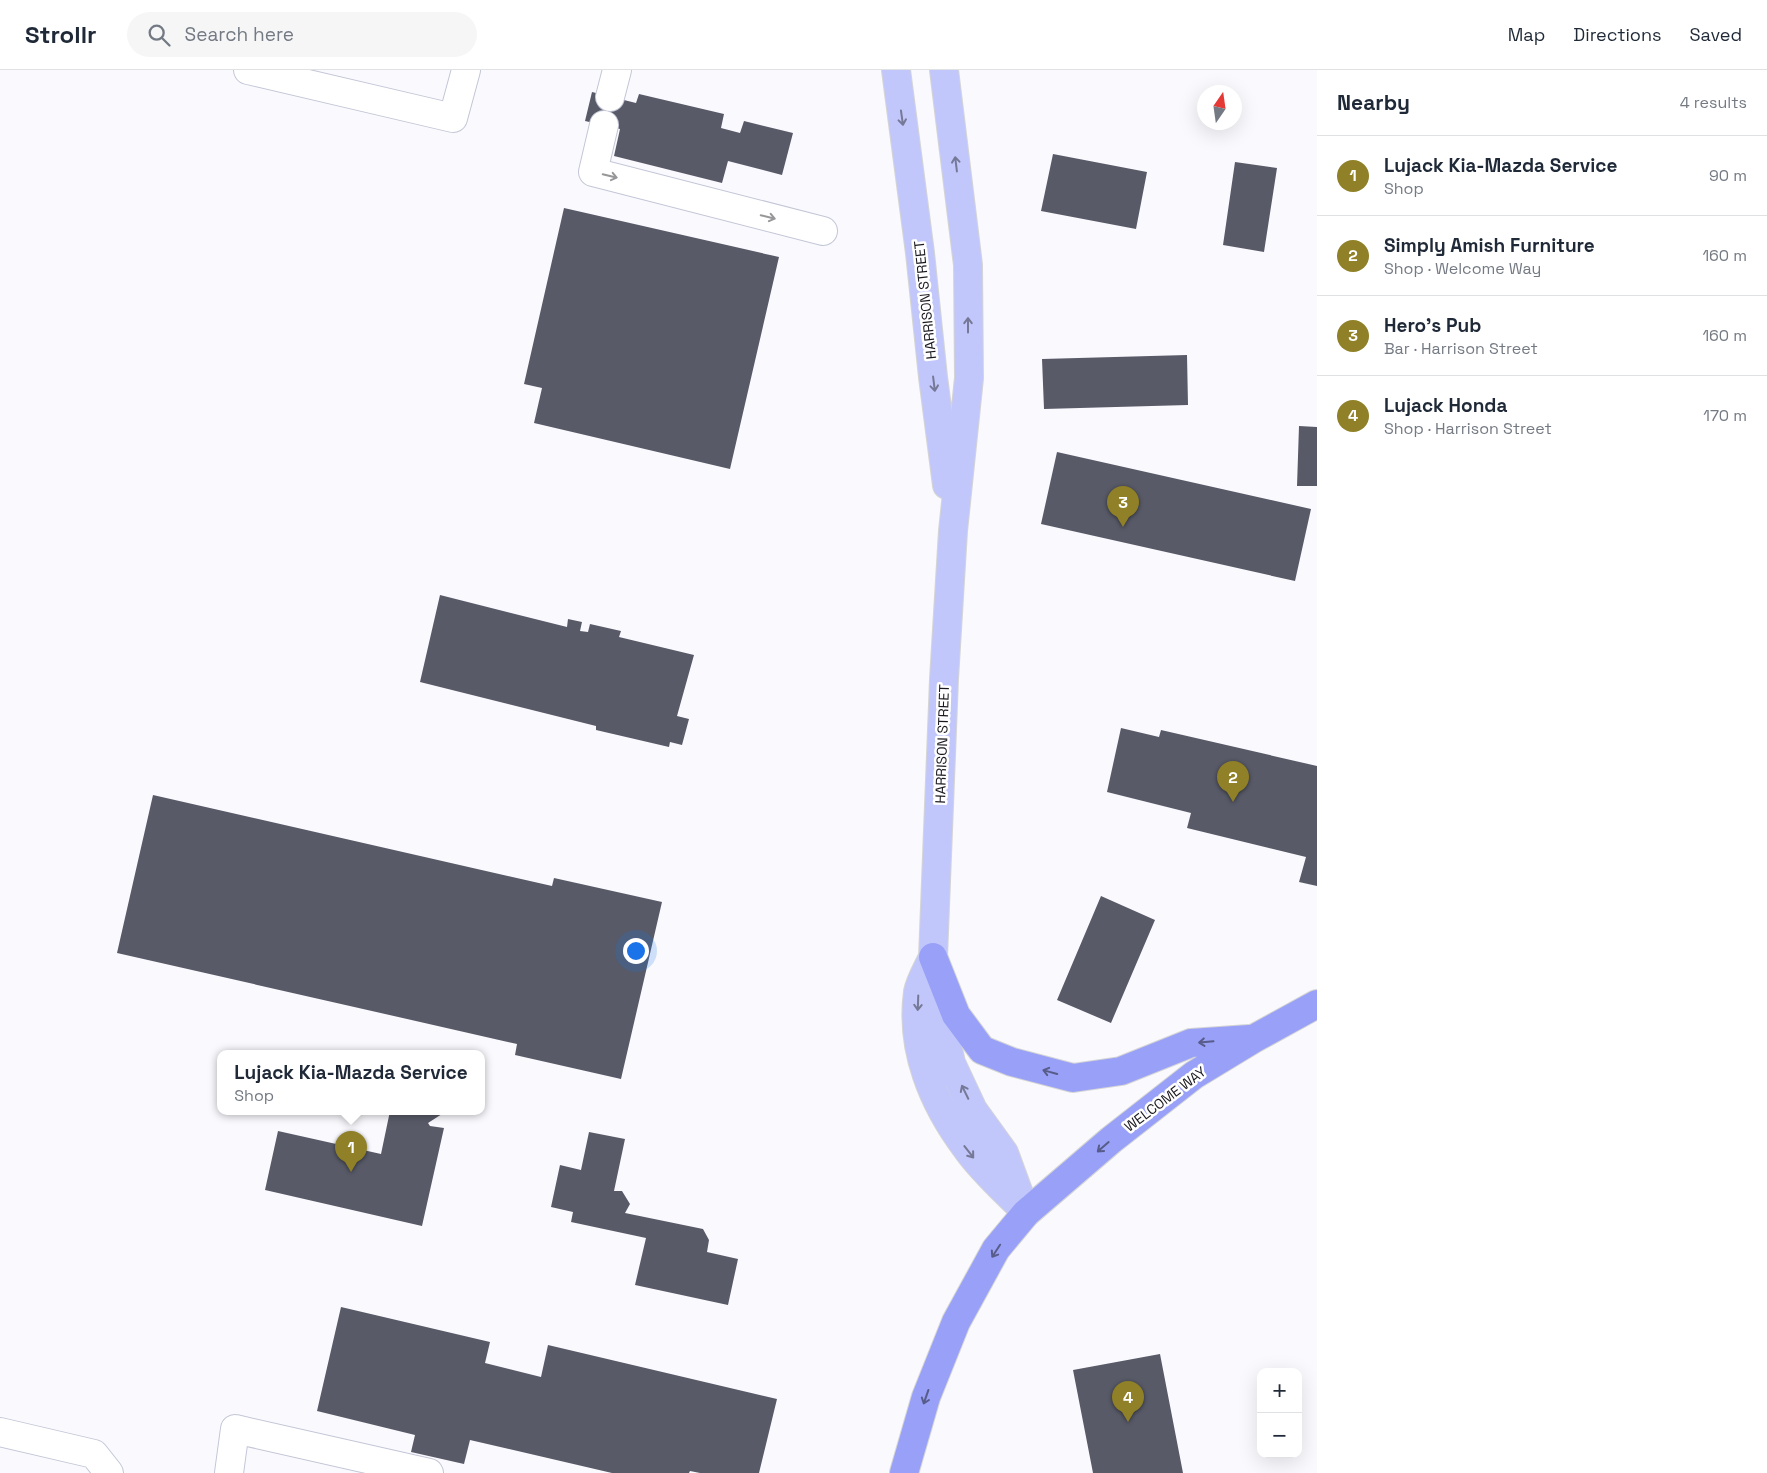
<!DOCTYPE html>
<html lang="en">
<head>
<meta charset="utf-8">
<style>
  body { margin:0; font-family:"Space Grotesk",sans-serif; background:#f6f6f7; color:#1f2937 }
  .controls { position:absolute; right:15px; bottom:15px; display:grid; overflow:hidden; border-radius:10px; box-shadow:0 5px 20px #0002 }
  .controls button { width:45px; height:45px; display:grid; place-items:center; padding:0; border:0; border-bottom:1px solid #e0e1e3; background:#fff; color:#1f2937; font:25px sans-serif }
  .compass { position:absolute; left:1197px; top:15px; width:45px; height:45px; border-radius:50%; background:#fff; box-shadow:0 5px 20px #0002; rotate:13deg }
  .you { position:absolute; left:635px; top:880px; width:18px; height:18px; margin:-12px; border:4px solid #fff; border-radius:50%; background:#1a73e8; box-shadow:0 0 0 8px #1a73e833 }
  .badge { display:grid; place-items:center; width:32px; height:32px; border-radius:50%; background:#908027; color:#fff; font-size:16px; font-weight:700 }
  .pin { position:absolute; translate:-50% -41px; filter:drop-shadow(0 1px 2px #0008) }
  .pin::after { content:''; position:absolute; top:26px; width:18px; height:15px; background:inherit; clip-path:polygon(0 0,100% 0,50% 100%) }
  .popup { position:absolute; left:217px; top:980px; width:268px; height:65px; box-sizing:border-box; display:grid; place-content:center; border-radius:10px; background:#fff; filter:drop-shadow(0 1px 4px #0005); font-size:16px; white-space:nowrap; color:#747a83 }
  .popup b { font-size:19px; color:#1f2937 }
  .popup::after { content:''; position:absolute; left:50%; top:100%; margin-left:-10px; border:10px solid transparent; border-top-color:#fff }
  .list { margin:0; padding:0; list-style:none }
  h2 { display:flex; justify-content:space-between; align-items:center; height:65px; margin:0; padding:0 20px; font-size:21px }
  h2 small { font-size:16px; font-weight:400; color:#747a83 }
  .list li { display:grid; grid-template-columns:32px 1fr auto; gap:15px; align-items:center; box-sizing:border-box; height:80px; padding:0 20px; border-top:1px solid #e0e1e3 }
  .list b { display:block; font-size:19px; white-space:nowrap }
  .list p { margin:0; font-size:16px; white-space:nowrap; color:#747a83 }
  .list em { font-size:16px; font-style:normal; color:#747a83 }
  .icon { flex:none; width:28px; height:28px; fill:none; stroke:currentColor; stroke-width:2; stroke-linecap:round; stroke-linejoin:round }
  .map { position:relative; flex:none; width:1317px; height:1403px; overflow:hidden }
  header { display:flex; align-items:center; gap:30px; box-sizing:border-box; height:70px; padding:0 25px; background:#fff; border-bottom:1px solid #e0e1e3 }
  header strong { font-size:24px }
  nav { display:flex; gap:28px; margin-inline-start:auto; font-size:18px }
  .search { width:350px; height:45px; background:#f6f6f7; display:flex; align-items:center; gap:12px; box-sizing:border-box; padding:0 18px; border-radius:28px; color:#747a83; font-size:19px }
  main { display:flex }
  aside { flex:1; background:#fff }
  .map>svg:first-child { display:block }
  .building { fill:#585a68 }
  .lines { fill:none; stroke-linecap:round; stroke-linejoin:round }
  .minor-casing { stroke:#c3c6d6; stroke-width:30 }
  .major-casing { stroke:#d5d5d6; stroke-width:30 }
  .highway-casing { stroke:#d5d5d6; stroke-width:30 }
  .minor { stroke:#fff; stroke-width:28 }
  .major { stroke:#c1c7fa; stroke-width:28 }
  .highway { stroke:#98a1f7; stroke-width:28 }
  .oneway { stroke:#757897 }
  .oneway2 { stroke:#97979a }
  .oneway3 { stroke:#585c8a }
  .labels { text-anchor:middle; stroke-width:5; stroke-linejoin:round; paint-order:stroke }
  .street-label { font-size:14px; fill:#18181e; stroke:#fff }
</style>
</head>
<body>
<header>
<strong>Strollr</strong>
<div class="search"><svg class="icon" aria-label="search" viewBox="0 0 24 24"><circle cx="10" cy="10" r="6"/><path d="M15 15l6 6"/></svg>Search here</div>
<nav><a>Map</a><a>Directions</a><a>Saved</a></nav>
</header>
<main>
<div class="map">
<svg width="1317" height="1403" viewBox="0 0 1317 1403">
  <rect width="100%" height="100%" fill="#fafafe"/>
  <path class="building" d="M592,22L636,33L639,24L724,44L721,58L740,63L744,51L793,63L782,105L728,91L722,113L614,86L620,59L585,51Z
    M1053,84L1147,102L1136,159L1041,141Z
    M1235,92L1277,98L1264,182L1223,175Z
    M564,138L779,187L730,399L534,353L542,318L524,314Z
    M1187,285L1188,335L1044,339L1042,289Z
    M1299,356L1317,357V416H1297Z
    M1057,382L1311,439L1295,511L1041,454Z
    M440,525L567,557L568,549L582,552L580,561L588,562L590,554L621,561L619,567L694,585L677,646L689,649L682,675L670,672L669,677L596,660V656L420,612Z
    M1121,658L1159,667L1161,660L1317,696V816L1299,812L1306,787L1187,758L1191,743L1107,722Z
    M153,725L552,816L554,808L662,832L621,1009L515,985L517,974L117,883Z
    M1101,826L1155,850L1111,953L1057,930Z
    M390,1041H439L442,1044L428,1053L430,1056L444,1058L422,1156L265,1120L278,1061L381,1084Z
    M589,1062L625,1069L614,1121H622L630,1134L625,1143L703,1159L709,1170L707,1182L738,1189L728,1235L635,1215L646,1168L571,1152L573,1142L551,1137L560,1095L581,1100Z
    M341,1237L490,1272L485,1293L541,1307L548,1275L777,1329L759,1403H700L690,1401L689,1403H612L470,1370L464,1394L411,1382L415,1365L317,1341Z
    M1160,1284L1183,1403H1093L1073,1300Z"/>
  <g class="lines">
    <defs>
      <path id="minor" d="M248,0L453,48L466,0
        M610,27L617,0
        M604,55L593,102L823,161
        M0,1362L94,1384L109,1403
        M229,1403L235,1359L429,1403"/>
      <path id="major" d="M896,0L920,183L933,307L947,415
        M944,0L968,195L969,308L953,461L944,609L933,887L941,927L942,952L951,993L973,1040L1004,1083L1026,1143
        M933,887C928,898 920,911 918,922C910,979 933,1034 967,1079C982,1100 1001,1117 1019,1135"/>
      <path id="highway" d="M933,887L956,945L982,980L1012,992L1073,1008L1121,1001L1191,973L1249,969
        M904,1403L926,1327L956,1252L996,1179L1026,1143L1111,1070L1194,1005L1255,968L1317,934"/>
    </defs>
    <use href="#minor" class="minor-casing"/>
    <use href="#major" class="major-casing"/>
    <use href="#highway" class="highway-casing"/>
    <use href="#minor" class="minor"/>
    <use href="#major" class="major"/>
    <use href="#highway" class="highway"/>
  </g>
  <defs><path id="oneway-shaft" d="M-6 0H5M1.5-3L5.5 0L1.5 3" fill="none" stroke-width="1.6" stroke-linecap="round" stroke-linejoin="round" transform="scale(1.25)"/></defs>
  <g class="oneway">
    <use href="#oneway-shaft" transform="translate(902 48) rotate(82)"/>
    <use href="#oneway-shaft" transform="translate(956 94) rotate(-97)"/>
    <use href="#oneway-shaft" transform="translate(968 255) rotate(-90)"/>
    <use href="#oneway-shaft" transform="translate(934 314) rotate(83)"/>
    <use href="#oneway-shaft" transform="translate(918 933) rotate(92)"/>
    <use href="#oneway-shaft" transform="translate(965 1022) rotate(-116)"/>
    <use href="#oneway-shaft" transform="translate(969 1082) rotate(52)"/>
  </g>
  <g class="oneway2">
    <use href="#oneway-shaft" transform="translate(610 106) rotate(14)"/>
    <use href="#oneway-shaft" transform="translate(768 147) rotate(14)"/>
  </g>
  <g class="oneway3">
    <use href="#oneway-shaft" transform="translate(1206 972) rotate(175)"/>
    <use href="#oneway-shaft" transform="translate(1050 1002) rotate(-165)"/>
    <use href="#oneway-shaft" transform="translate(1103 1077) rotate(139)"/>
    <use href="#oneway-shaft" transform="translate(996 1181) rotate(123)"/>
    <use href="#oneway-shaft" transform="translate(926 1327) rotate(109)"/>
  </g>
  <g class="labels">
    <g class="street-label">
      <text transform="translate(925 230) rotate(-96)" y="5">HARRISON STREET</text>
      <text transform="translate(942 674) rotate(-88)" y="5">HARRISON STREET</text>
      <text transform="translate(1165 1029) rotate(-37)" y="5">WELCOME WAY</text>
    </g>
  </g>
</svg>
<div class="controls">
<button>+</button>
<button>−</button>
</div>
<svg class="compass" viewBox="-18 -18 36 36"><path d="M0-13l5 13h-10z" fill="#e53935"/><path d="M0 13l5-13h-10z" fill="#747a83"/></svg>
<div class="you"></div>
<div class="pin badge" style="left:351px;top:1102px">1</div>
<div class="popup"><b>Lujack Kia-Mazda Service</b>Shop</div>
<div class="pin badge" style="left:1233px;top:732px">2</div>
<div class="pin badge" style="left:1123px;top:457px">3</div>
<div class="pin badge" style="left:1128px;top:1352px">4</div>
</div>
<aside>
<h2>Nearby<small>4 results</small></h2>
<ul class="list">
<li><span class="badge">1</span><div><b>Lujack Kia-Mazda Service</b><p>Shop</p></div><em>90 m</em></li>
<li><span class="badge">2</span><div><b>Simply Amish Furniture</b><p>Shop · Welcome Way</p></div><em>160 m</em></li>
<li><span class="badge">3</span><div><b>Hero's Pub</b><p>Bar · Harrison Street</p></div><em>160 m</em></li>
<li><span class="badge">4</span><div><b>Lujack Honda</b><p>Shop · Harrison Street</p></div><em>170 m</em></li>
</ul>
</aside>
</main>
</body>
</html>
